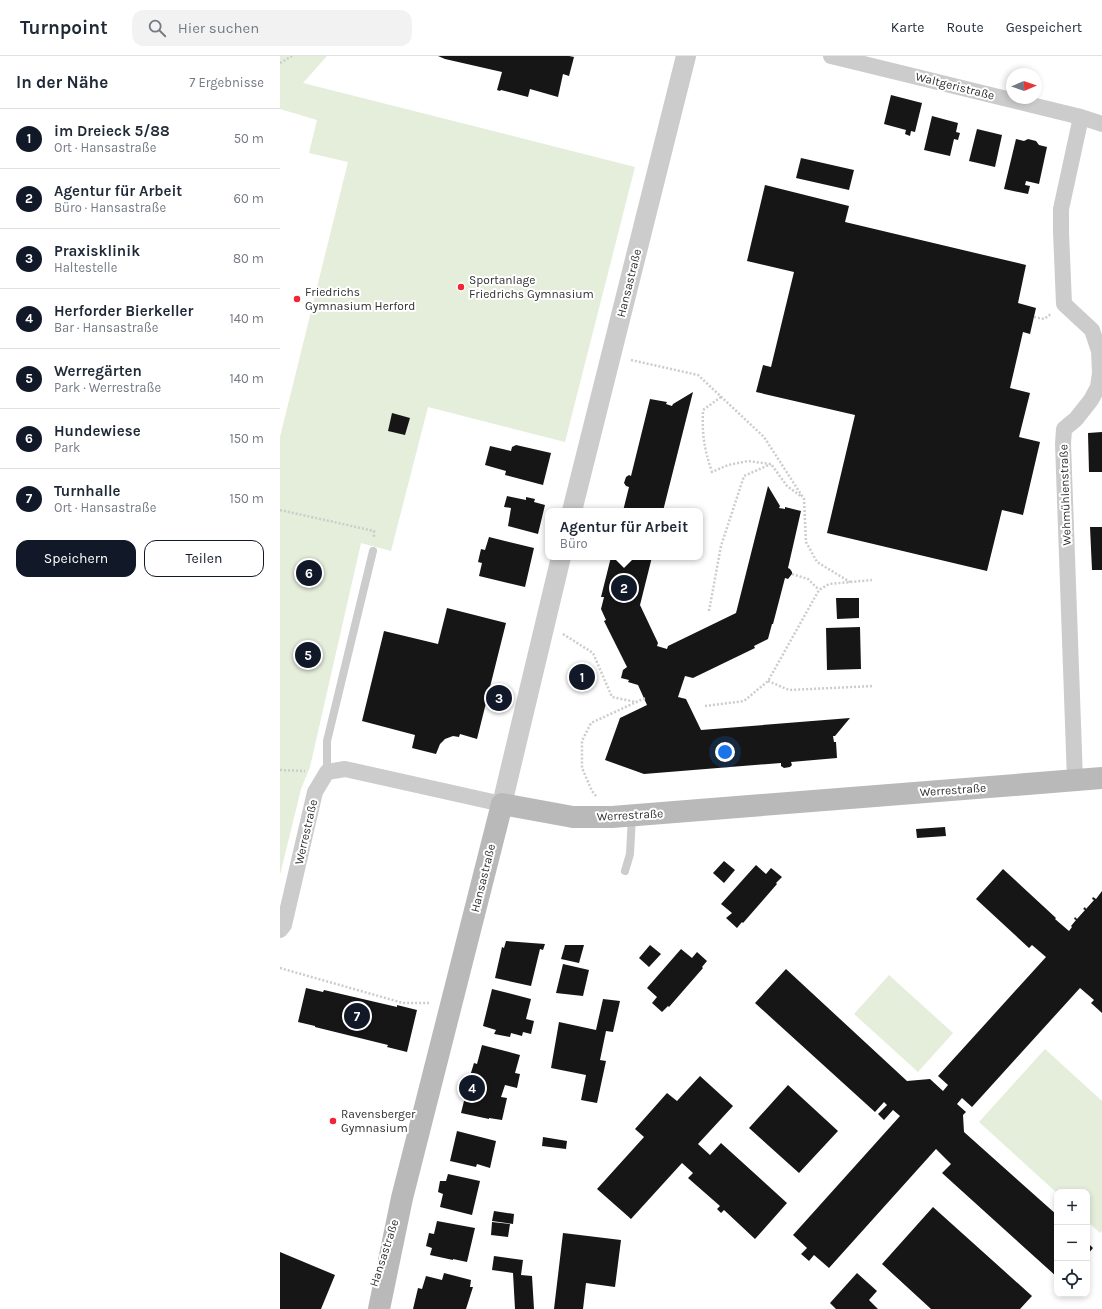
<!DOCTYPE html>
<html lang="de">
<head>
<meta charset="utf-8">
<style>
  body { margin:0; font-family:Karla,sans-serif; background:#f2f2f3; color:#1f2937 }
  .controls { position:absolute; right:12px; bottom:12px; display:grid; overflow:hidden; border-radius:8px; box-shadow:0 2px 6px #0003 }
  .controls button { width:36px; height:36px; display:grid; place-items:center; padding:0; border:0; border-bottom:1px solid #e0e1e3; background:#fff; color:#1f2937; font:20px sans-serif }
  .compass { position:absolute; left:726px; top:12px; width:36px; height:36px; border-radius:50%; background:#fff; box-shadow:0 2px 6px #0003; rotate:88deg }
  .you { position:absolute; left:445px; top:696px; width:14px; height:14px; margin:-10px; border:3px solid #fff; border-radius:50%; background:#1a73e8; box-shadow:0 0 0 6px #1a73e833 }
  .badge { display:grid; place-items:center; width:26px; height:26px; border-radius:50%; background:#111827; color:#fff; font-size:13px; font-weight:700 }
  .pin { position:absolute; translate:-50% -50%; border:2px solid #fff; box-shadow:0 1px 4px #0006 }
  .popup { position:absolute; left:265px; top:452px; width:158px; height:52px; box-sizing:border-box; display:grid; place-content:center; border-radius:8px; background:#fff; filter:drop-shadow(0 1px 3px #0005); font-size:13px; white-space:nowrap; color:#747a83 }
  .popup b { font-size:15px; color:#1f2937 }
  .popup::after { content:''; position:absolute; left:50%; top:100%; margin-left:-8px; border:8px solid transparent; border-top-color:#fff }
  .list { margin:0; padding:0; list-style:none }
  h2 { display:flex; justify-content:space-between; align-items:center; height:52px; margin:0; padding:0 16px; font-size:17px }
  h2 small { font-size:13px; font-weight:400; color:#747a83 }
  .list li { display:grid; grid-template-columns:26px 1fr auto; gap:12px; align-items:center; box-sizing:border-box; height:60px; padding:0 16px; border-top:1px solid #e0e1e3 }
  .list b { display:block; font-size:15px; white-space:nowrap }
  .list p { margin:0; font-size:13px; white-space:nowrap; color:#747a83 }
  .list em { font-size:13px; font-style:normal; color:#747a83 }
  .actions { display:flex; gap:8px; padding:12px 16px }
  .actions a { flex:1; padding:9px 0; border:1px solid #111827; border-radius:12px; text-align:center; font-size:14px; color:#111827 }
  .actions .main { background:#111827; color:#fff }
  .icon { flex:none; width:22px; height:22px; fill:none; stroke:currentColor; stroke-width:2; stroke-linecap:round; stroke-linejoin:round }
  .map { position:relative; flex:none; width:822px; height:1253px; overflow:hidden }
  header { display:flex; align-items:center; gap:24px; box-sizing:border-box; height:56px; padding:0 20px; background:#fff; border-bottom:1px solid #e0e1e3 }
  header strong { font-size:19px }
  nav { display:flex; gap:22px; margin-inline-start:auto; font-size:14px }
  .search { width:280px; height:36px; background:#f2f2f3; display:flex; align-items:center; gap:10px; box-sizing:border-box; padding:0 14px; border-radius:12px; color:#747a83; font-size:15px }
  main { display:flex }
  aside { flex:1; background:#fff }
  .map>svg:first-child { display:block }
  .green { fill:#e5eddb }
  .building { fill:#161616 }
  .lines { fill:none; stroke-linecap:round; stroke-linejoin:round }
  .path { stroke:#ccc; stroke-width:2.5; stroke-dasharray:2 2; stroke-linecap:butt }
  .service { stroke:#ccc; stroke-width:8 }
  .minor { stroke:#ccc; stroke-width:16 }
  .tertiary { stroke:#ccc; stroke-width:20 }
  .secondary { stroke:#b9b9b9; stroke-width:22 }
  .poi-dot { fill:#f22435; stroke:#fff; stroke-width:1.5 }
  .labels { text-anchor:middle; stroke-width:4; stroke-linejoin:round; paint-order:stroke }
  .street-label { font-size:12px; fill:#2f2f2f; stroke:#fff }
  .poi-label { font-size:12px; fill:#2f2f2f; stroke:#fff; text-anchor:start }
</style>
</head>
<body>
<header>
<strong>Turnpoint</strong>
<div class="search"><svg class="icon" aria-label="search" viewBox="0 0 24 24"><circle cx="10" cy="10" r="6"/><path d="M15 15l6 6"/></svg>Hier suchen</div>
<nav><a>Karte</a><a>Route</a><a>Gespeichert</a></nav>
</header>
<main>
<aside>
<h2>In der Nähe<small>7 Ergebnisse</small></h2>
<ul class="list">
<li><span class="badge">1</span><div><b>im Dreieck 5/88</b><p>Ort · Hansastraße</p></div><em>50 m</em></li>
<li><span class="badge">2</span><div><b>Agentur für Arbeit</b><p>Büro · Hansastraße</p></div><em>60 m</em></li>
<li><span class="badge">3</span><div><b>Praxisklinik</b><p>Haltestelle</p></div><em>80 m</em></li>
<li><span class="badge">4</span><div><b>Herforder Bierkeller</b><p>Bar · Hansastraße</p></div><em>140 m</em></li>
<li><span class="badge">5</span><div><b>Werregärten</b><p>Park · Werrestraße</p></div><em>140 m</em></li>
<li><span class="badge">6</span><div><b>Hundewiese</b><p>Park</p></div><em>150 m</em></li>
<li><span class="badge">7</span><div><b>Turnhalle</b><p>Ort · Hansastraße</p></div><em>150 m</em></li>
</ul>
<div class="actions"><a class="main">Speichern</a><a>Teilen</a></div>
</aside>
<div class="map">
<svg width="822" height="1253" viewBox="0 0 822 1253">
  <rect width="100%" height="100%" fill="#fff"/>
  <path class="green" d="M0,0H47L23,27L355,111L285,386L148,351L111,495L81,487L30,711L21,733L0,819V381L68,106L29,97L37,64L0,53Z
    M609,919L673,977L638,1016L574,958Z
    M765,993L822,1045V1175L820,1177L807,1165V1136H777V1137L699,1066Z"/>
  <path class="building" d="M158,0H289L294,1L289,20L283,18L278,41L250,33L248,41L221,34L220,35L217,34L222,16L165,3Z
    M611,39L642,47L635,76L631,75L630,80L625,78L626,74L604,68Z
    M652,60L678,67L676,76L680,77L678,84L674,83L670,100L644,94Z
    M697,73L722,79L715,111L689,105Z
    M736,83L744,85L748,83L756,85L759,89L767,91L759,128L746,125L745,129L750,130L748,138L724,133Z
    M521,102L574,114L569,134L516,122Z
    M485,129L569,150L565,166L746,209L738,247L756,252L750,278L743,276L730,332L750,337L739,381L760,386L743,459L722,454L707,515L547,477L575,359L476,336L483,309L491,311L514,216L467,205Z
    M413,336L383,455H343L349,431L346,430L344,427L346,421L349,419L351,420L370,343L387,346L386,348L392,350L393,348Z
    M112,357L130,362L125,379L108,375Z
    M822,376V416H809L808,377Z
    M236,389L271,397L263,429L225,419L226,415L205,409L210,390L231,395L232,391Z
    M488,430L500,450L499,452L505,453V451L521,455L508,512L510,513L512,516V518L508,523L505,522L493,568H492L488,583L474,590L475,592L413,622L405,620L398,641L406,643L421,674L570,662L555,680H553L554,686H556L557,702L511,706L512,709L510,711L504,712L501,710V707L364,718L325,704L340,662L367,649L358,629L348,626L349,624L341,622L343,614L347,611L324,565L326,564L321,553L324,541H321L331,501H372L360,549L378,587L377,590L387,593L388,590L456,557Z
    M227,440L246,444V441L255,443L254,446L265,449L258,478L228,470L231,452L224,451Z
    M810,471H822V514H812Z
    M209,481L254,492L245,531L199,520L202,507L198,506L201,493L205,494Z
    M556,542H579V562L557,563Z
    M167,552L226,567L197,683L180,678L179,681L173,680L165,683L160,688L156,698L132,692L135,679L82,665L104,575L158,588Z
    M580,571L581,613L547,614L546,572Z
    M665,771L666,780L637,782L636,773Z
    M444,805L455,814L444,827L433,817Z
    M476,809L486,818L491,812L502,821L496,827L497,828L463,867L462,866L457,872L446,862L452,857L441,848Z
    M723,813L776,862L775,863L789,875L792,871L791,870L796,864L794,863L795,861L797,863L805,854L803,853L805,851L806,853L814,844L812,843L813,841L816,843L822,835V957L811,947L814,944L800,932L692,1051L682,1042L677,1048L686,1056L683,1059L684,1076L777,1159V1221L662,1117L671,1108L656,1093L549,1212L534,1199L529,1205L521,1198L527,1192L513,1179L620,1060L613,1054L604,1064L598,1058L607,1049L604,1046L595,1056L475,947L506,913L627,1025L650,1023L663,1035L668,1029L658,1020L766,901L752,889L749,892L696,843Z
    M226,885L265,888L263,894L260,893L251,930L215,922L222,891L224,892Z
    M285,889H304L299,907L281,903Z
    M370,889L381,898L369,911L359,902Z
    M401,893L412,902L417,896L427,905L422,911L423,912L389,951L388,950L382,956L372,947L377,941L367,932Z
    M283,908L309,914L303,940L276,937Z
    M26,932L43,936L44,934L117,951V949L137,954L127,996L107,991L108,989L35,971V970L18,966Z
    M212,933L251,943L246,963L254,965L251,978L243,976L242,980L231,977L230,981L214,978L216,974L203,970Z
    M323,943L340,945L333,976L326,975L320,1004L326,1005L317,1047L301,1044L306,1019L271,1012L279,966L316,974Z
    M202,989L240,999L235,1017L240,1018L237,1032L225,1029L221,1041L227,1042L222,1064L209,1062V1063L181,1057L187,1033L183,1028L185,1022L190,1020L194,1007L197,1008Z
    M420,1020L453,1050L418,1088L430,1099L441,1087L507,1147L475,1183L444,1154L441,1157L437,1153L440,1150L408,1122L413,1117L402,1107L351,1163L317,1133L364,1081L355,1073L387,1037L397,1045Z
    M508,1029L558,1075L519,1117L469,1072Z
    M177,1075L216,1085L210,1112L197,1108L196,1111L170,1105Z
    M263,1081L287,1085L286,1093L262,1090Z
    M168,1118L200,1125L192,1159L160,1151L163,1138L158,1136L160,1125H166Z
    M653,1151L752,1240L740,1253H651L602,1208Z
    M214,1155L234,1158L233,1168L212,1165Z
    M157,1165L195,1172L187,1206L173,1203V1204L150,1199L152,1192L146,1190L149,1177L154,1178Z
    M212,1166L230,1168L228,1181L211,1179Z
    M283,1177L341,1184L335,1231L306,1227L303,1253H274Z
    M807,1186L813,1192L807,1199Z
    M0,1196L55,1219L41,1253H0Z
    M214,1200L243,1204L241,1219L252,1220L254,1253H235L233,1217L212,1214Z
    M164,1217L191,1224L190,1231H193L186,1253H133L138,1232L142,1233L146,1220L162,1224Z
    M577,1217L597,1235L589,1244L598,1253H556L550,1247Z"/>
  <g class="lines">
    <path class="path" d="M0,7L12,0
      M754,261L764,263L771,258
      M351,304L418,319L484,381L524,443L526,486L537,506L570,526
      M441,341L423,354C422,378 424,393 432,416L448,409L468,405L491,408L507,430L522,441
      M0,454L94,475V482
      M512,518L528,523L539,534
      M429,555L441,490L464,420L491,408
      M283,578L313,597L332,641L356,646
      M488,625L509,634L594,630
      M425,650L464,645L488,625L539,534L549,528L592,524
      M0,714L25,715
      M316,740L312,735L302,712V685L311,667L365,642
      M0,912L123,947H149"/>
    <path class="service" d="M47,716V685L93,495
      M345,815L350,798L352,760"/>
    <path class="minor" d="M551,0L801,61L822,68
      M795,724L783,388L784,373L796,363L811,344L818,331L820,317L819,295L812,274L784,248L781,176V153L801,61
      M0,874L4,869L35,736L47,716L65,713L222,748"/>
    <path class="tertiary" d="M292,455L406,0
      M222,748L281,501"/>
    <path class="secondary" d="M99,1253L122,1142L222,748L293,761H332L822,722"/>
  </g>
  <g class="poi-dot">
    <circle cx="181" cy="231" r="4"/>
    <circle cx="17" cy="243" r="4"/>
    <circle cx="53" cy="1065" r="4"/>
  </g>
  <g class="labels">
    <g class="street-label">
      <text transform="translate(675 30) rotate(14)" y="4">Waltgeristraße</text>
      <text transform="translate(349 227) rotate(-76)" y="4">Hansastraße</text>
      <text transform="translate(785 439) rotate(-92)" y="4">Wehmühlenstraße</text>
      <text transform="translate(673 734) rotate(-4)" y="4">Werrestraße</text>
      <text transform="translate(350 759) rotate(-3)" y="4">Werrestraße</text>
      <text transform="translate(26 776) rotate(-77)" y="4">Werrestraße</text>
      <text transform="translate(203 822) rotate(-76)" y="4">Hansastraße</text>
      <text transform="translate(104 1197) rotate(-72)" y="4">Hansastraße</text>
    </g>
    <g class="poi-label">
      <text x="189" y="228">Sportanlage<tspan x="189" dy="14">Friedrichs Gymnasium</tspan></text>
      <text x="25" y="240">Friedrichs<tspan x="25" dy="14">Gymnasium Herford</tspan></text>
      <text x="61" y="1062">Ravensberger<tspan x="61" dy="14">Gymnasium</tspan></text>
    </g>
  </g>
</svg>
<div class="controls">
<button>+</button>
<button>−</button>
<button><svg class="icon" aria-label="locate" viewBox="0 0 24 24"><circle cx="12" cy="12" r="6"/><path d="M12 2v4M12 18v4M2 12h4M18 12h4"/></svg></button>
</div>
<svg class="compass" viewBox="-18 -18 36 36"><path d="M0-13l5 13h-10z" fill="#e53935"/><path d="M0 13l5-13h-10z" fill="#747a83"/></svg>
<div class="you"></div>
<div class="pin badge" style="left:302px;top:621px">1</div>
<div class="pin badge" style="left:344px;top:532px">2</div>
<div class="popup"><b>Agentur für Arbeit</b>Büro</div>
<div class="pin badge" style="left:219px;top:642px">3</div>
<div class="pin badge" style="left:192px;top:1032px">4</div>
<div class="pin badge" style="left:28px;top:599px">5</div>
<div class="pin badge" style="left:29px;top:517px">6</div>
<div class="pin badge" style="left:77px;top:960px">7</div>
</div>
</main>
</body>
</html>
